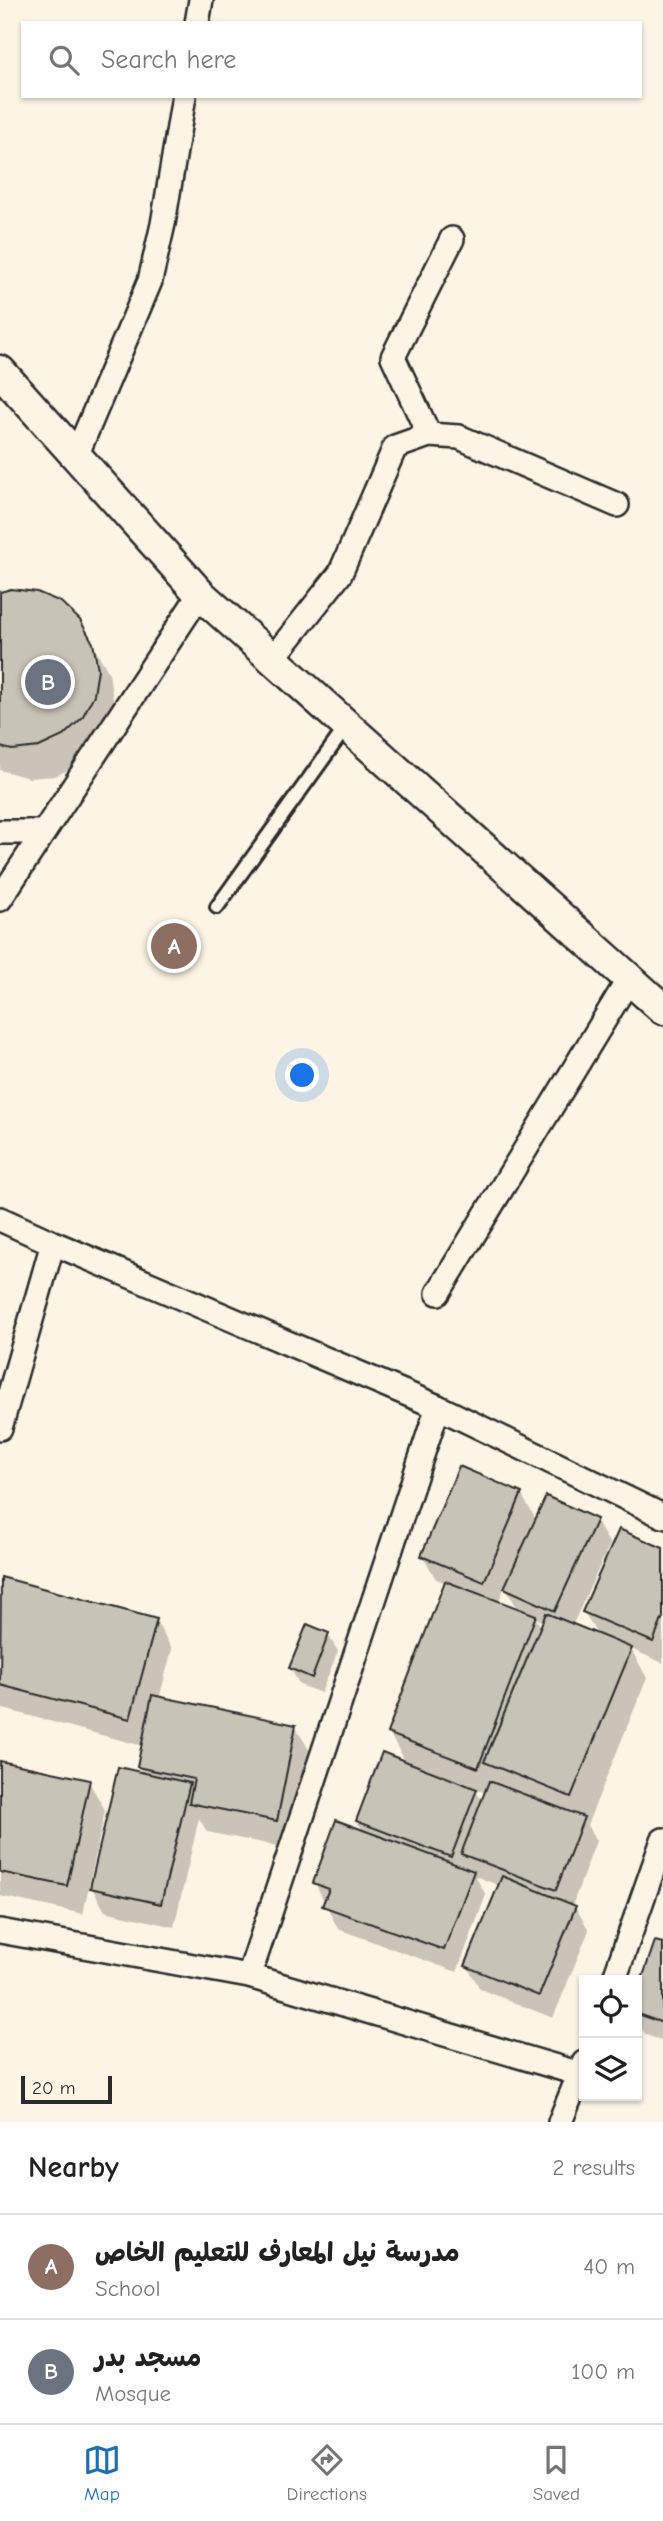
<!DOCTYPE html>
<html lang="en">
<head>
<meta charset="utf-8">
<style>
  body { margin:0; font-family:"Comic Neue","Playpen Sans Arabic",sans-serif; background:#f2f2f2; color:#222 }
  .controls { position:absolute; right:21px; bottom:21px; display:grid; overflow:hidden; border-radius:0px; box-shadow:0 2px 5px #0004 }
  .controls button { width:63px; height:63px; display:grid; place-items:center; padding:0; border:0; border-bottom:2px solid #e0e0e0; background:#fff; color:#222; font:35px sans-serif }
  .scale { position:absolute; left:21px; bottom:18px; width:91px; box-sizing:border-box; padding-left:7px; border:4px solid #2b2b2b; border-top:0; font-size:19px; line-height:24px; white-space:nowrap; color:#2b2b2b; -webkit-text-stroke:5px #fcf5e5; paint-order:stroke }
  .you { position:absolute; left:303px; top:1076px; width:24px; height:24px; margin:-18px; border:5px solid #fff; border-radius:50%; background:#1a73e8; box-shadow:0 0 0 10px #1a73e833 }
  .badge { display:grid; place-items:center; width:46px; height:46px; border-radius:50%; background:#1f6fb2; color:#fff; font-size:23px; font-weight:700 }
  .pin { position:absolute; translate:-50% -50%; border:4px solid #fff; box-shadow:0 2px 7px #0006 }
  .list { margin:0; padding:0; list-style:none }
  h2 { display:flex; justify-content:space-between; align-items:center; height:91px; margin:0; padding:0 28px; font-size:30px }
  h2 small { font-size:23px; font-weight:400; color:#767676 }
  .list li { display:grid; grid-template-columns:46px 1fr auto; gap:21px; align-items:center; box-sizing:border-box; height:105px; padding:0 28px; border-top:2px solid #e0e0e0 }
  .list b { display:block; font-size:26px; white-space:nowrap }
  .list p { margin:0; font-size:23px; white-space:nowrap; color:#767676 }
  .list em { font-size:23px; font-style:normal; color:#767676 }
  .icon { flex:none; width:38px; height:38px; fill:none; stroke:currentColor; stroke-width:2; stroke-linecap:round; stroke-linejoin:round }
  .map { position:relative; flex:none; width:663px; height:2122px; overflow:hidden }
  .search { position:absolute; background:#fff; box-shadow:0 2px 5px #0004; left:21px; right:21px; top:21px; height:77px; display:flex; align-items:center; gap:18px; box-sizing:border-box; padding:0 24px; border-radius:0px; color:#767676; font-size:26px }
  .sheet { height:301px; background:#fff }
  nav { display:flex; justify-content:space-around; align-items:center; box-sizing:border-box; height:98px; border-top:2px solid #e0e0e0; background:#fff; font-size:19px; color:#767676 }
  nav a { display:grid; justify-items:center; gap:4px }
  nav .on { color:#1f6fb2 }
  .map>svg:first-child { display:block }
  .shadow { fill:#0003; fill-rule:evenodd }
  .building { fill:#c8c3b7; stroke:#2b2b2b; stroke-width:2 }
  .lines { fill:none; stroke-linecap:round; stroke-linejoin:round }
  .service-casing { stroke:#2b2b2b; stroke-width:18 }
  .minor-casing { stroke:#2b2b2b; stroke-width:28 }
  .tertiary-casing { stroke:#2b2b2b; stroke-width:35 }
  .service { stroke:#fcf5e5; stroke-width:12 }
  .minor { stroke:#fcf5e5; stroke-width:23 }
  .tertiary { stroke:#fcf5e5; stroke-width:30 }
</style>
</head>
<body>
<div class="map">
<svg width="663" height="2122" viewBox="0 0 663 2122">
  <rect width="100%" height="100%" fill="#fcf5e5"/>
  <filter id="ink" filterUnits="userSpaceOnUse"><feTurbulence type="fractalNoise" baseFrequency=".0143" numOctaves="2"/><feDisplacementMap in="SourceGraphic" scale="14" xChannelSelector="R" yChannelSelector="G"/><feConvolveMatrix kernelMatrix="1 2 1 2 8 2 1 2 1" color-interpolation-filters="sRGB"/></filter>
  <g filter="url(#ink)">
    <path class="shadow" d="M0,594L79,621L109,673L113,699L110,724L79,765L55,776L29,778L0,770Z
      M521,1494L537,1521L547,1498L596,1521L610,1544L572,1626L598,1636L584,1612L663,1550V1663L631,1649L647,1678L587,1825L596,1841L572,1906L575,1907L589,1930L553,2018L480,1989L467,1966L500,1886L475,1876L486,1895L457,1972L338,1929L315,1883L364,1832L357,1821L407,1764L389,1733L446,1583L436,1579L423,1556ZM505,1586L519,1611L498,1603ZM536,1618L544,1622L541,1628ZM474,1788L486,1793L483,1802Z
      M3,1580L156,1621L172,1649L159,1699L295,1726L312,1755L293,1849L207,1832L199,1818L174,1927L105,1911L91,1886L143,1774L139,1767L143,1746L0,1708V1590Z
      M328,1635L338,1651L321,1693L300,1685L290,1668Z
      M0,1762L89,1782L105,1810L83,1914L0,1896Z
      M656,1943L663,1945V2041L646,2035L637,2020V1999Z"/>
    <path class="building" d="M11,589L37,592L61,602L80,620L93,643L98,669L94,695L82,718L63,736L39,747L12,750L0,747V592Z
      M459,1466L522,1493L484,1582L421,1556Z
      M546,1496L597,1519L555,1611L504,1588Z
      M619,1529L663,1548V1617L653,1642L582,1612Z
      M1,1577L157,1619L130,1719L0,1685Z
      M445,1581L536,1615L478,1768L387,1733Z
      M546,1613L632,1648L571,1797L484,1762Z
      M307,1624L329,1633L312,1678L289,1668Z
      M152,1695L296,1725L277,1821L189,1803L194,1779L137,1767Z
      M382,1752L477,1789L451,1857L356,1821Z
      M0,1761L90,1780L67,1886L0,1872Z
      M118,1767L190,1783L161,1904L90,1888Z
      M489,1781L584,1817L556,1890L461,1854Z
      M336,1820L474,1871L444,1950L322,1906L329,1889L313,1883Z
      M502,1876L576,1906L539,1996L465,1966Z
      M655,1941L663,1943V2023L637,2014V1994Z"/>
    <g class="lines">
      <defs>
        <path id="service" d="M217,907L346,727"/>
        <path id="minor" d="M197,23L201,0
          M429,435L393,357L452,239
          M76,456L150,281L163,224L184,96
          M271,661L340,574L395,447L429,435L459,437L617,505
          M0,832H44
          M0,899L200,594
          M0,1219L53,1243L438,1407L663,1516
          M438,1293L629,979
          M0,1428L53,1243
          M0,1931L249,1976L580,2074
          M249,1976L438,1407
          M614,1980L663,1840
          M560,2122L584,2063"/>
        <path id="tertiary" d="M0,371L200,594L663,1009"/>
      </defs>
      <use href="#service" class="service-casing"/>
      <use href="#minor" class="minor-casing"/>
      <use href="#tertiary" class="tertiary-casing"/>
      <use href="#service" class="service"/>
      <use href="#minor" class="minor"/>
      <use href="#tertiary" class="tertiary"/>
    </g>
  </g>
</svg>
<div class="controls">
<button><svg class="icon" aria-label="locate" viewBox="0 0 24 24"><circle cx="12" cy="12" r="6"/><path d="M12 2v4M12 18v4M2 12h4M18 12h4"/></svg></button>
<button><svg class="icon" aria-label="layers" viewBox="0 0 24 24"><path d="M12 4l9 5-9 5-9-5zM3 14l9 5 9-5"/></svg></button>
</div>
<div class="scale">20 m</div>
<div class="you"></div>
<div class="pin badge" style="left:174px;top:946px;background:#8d6e63">A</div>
<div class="pin badge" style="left:48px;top:682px;background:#6b7280">B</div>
<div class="search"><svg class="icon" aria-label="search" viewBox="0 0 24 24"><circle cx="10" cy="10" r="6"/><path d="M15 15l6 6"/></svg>Search here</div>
</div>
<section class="sheet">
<h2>Nearby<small>2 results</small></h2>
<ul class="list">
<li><span class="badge" style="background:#8d6e63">A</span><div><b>مدرسة نيل المعارف للتعليم الخاص</b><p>School</p></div><em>40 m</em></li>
<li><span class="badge" style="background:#6b7280">B</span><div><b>مسجد بدر</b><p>Mosque</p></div><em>100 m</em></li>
</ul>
</section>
<nav>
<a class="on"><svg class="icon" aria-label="map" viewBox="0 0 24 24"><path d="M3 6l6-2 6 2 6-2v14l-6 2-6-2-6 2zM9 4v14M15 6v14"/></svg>Map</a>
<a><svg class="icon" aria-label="directions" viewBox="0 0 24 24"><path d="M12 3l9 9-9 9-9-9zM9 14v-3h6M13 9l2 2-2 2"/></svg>Directions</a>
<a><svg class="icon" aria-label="saved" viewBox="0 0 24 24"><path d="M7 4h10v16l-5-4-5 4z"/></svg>Saved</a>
</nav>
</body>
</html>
